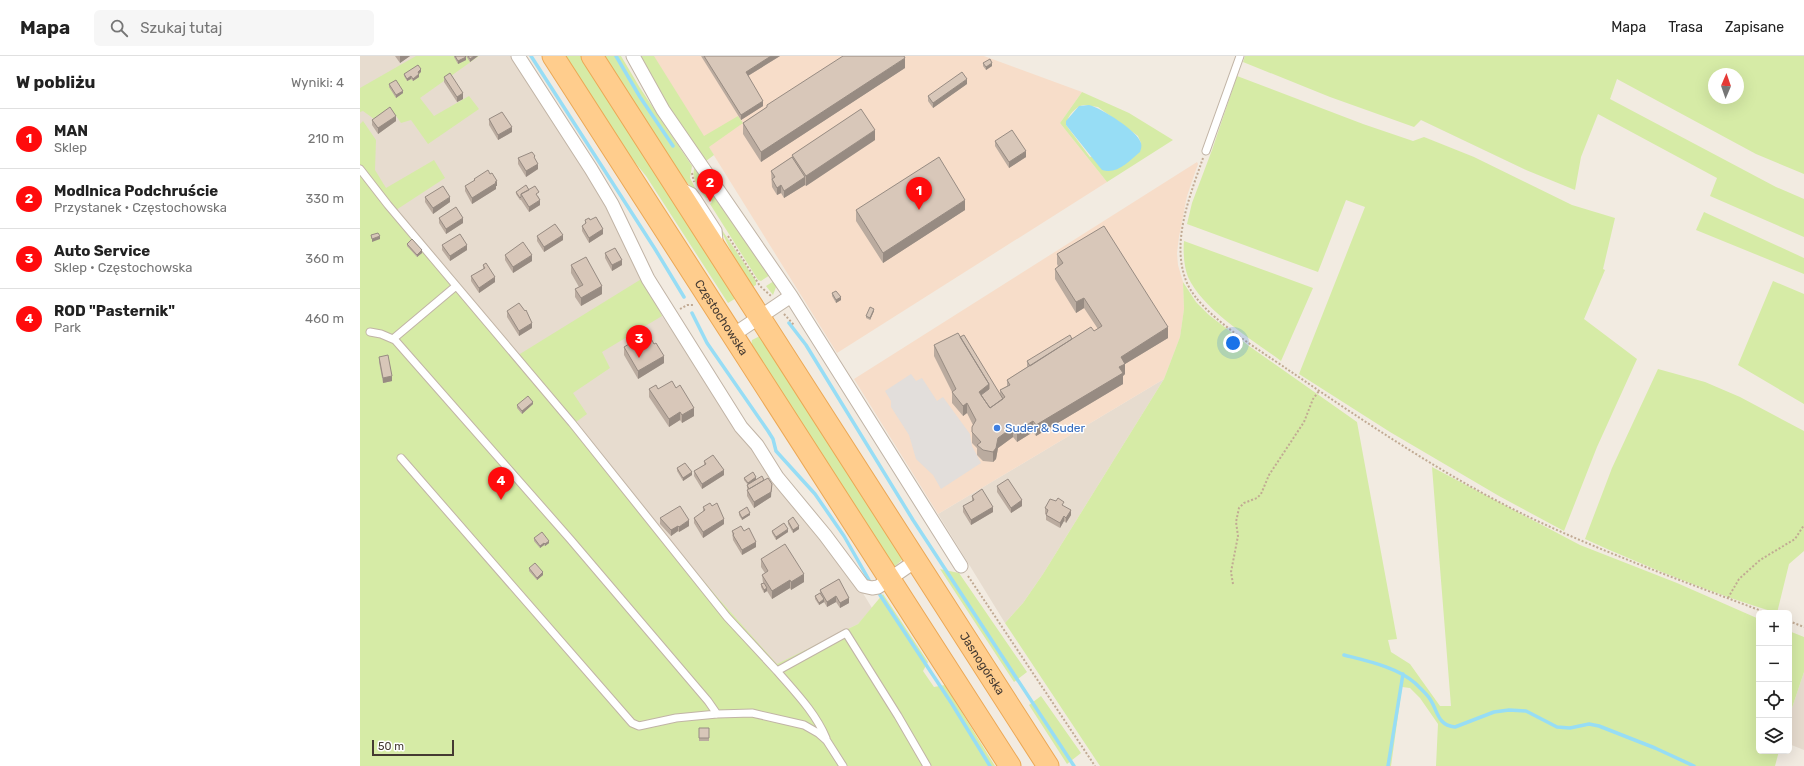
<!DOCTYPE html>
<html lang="pl">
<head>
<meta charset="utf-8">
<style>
  body { margin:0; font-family:Rubik,sans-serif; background:#f6f6f6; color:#222 }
  .controls { position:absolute; right:12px; bottom:12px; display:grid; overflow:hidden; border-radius:6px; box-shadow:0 4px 16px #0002 }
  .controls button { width:36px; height:36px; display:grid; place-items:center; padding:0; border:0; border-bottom:1px solid #e0e0e0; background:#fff; color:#222; font:20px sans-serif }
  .compass { position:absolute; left:1348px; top:12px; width:36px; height:36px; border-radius:50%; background:#fff; box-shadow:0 4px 16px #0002; rotate:2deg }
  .scale { position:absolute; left:12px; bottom:10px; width:82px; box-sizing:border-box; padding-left:4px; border:2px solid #443a32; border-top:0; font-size:11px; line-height:14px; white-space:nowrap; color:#443a32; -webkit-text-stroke:3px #fff; paint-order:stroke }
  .you { position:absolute; left:873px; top:287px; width:14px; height:14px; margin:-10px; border:3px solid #fff; border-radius:50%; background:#1a73e8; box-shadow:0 0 0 6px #1a73e833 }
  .badge { display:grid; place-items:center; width:26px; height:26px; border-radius:50%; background:#ff0b0c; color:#fff; font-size:13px; font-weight:700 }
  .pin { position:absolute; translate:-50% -33px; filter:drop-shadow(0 1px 2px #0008) }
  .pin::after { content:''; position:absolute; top:21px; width:14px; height:12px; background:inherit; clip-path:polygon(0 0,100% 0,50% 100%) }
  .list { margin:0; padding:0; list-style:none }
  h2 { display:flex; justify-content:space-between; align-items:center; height:52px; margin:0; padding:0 16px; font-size:17px }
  h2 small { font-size:13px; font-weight:400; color:#767676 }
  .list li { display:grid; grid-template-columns:26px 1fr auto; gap:12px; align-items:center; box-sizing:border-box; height:60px; padding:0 16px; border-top:1px solid #e0e0e0 }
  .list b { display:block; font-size:15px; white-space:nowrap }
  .list p { margin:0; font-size:13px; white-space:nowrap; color:#767676 }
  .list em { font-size:13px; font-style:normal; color:#767676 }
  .icon { flex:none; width:22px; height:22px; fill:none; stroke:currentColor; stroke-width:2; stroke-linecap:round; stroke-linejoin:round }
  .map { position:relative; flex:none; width:1444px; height:710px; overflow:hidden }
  header { display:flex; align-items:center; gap:24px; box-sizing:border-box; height:56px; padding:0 20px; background:#fff; border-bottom:1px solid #e0e0e0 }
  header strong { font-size:19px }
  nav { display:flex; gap:22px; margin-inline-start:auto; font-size:14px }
  .search { width:280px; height:36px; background:#f6f6f6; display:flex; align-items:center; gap:10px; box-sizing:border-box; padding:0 14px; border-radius:6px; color:#767676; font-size:15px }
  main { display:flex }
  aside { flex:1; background:#fff }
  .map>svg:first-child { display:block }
  .residential { fill:#e7dccf }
  .commercial { fill:#f7ddc9 }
  .green { fill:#d6eba6; fill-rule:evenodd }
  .parking { fill:#e2dedb }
  .water { fill:#97ddf5 }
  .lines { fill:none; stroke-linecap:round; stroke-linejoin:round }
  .stream { stroke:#97ddf5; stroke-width:3.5 }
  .service-casing { stroke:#c1b4a6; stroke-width:9 }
  .minor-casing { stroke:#c1b4a6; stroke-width:15 }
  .primary-casing { stroke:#eca855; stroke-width:23 }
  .path { stroke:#c1aa93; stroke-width:2; stroke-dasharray:2 2; stroke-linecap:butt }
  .service { stroke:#fff; stroke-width:7 }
  .minor { stroke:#fff; stroke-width:13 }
  .primary { stroke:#ffcd8d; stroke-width:21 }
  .wall { fill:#baab9f }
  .shaded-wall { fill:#978b82 }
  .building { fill:#d8c7b9; stroke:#978b82 }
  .shop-dot { fill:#3f7fe0; stroke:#fff; stroke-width:1.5 }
  .labels { text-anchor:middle; stroke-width:3; stroke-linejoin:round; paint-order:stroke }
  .street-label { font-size:12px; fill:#443a32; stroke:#fff }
  .shop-label { font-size:12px; fill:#366cbe; stroke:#fff; text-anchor:start }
</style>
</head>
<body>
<header>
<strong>Mapa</strong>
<div class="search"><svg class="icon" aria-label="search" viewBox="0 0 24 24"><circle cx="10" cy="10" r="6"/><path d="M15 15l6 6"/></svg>Szukaj tutaj</div>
<nav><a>Mapa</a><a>Trasa</a><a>Zapisane</a></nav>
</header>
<main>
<aside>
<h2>W pobliżu<small>Wyniki: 4</small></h2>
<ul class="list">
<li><span class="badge">1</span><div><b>MAN</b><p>Sklep</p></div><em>210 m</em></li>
<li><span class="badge">2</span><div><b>Modlnica Podchruście</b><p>Przystanek · Częstochowska</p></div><em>330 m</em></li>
<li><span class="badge">3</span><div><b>Auto Service</b><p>Sklep · Częstochowska</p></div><em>360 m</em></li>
<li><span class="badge">4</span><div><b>ROD &quot;Pasternik&quot;</b><p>Park</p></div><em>460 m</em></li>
</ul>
</aside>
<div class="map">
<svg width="1444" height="710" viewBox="0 0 1444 710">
  <rect width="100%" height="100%" fill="#f2ebe1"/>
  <path class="residential" d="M0,0H153L223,107L302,260L414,425L487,511L512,552L498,568L417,609L359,543L0,118Z
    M804,323L683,518L663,547L645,567L578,458Z
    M1444,616V694L1429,688V661Z"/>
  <path class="commercial" d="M292,0H624L722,36L700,67L747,126L477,297Z
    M837,106L838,108L827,140L819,181L817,197L818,209L823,226L824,253L820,281L804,323L578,458L494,323Z"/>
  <path class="green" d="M56,0H119L60,42L74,60L109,40L119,53L68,88L51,64L41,67L31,53L14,63L3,55L0,56V32Z
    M203,0H223L378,241L368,247L286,120L259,87Z
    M245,0H261L280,32L332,110L330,122L338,137L321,121Z
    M278,0H294L344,80L378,60L383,67L349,91L354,99L346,105L308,50Z
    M885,0H1444V118L1396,98L1257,23L1250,43L1416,131L1444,143V181L1350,140L1357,122L1238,58L1221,101L1215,134L1166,114L1061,64L1054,71L970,41L883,6ZM1354,18H1378V42H1354Z
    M877,20L1003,68L1053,85L1064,81L1114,101L1212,149L1255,162L1243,213L1245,214L1224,263L1277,303L1237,391L1204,475L1139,440L1030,376L939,318L1005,151L986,144L958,216L827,168L832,147L852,94Z
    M722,36L769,57L813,84L747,126L700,67ZM724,49L738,51L778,80L781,87L730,101L706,69C707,60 716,50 724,49Z
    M3,65L16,84L15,114L26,132L74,104L85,122L33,156L155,301L283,222L302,260L242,296L250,312L213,337L227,358L212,369L359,543L417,608L498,568L523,538L568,606L563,615L574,631L585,629L635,710H0V68Z
    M335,110L344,127L410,219L401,225L398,224L350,148L352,146L349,141L346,142C339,132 330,123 335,110Z
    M1344,156L1444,202V218L1336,174Z
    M358,168L396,225V229L389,233Z
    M824,185L953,232L921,305C893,284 843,254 828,221C824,211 823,196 824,185Z
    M414,225L416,231L413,239L406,230Z
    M1413,225L1444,238V348L1378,309Z
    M823,226L836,246L849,259L889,290L997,366L1037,583L1028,584L1031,596L1050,608L1080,650H1091L1072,411L1220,489L1317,527L1399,563V695H1419L1415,710H1076L1078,668L1060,642L1050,632L1042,631L1031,710H740L645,567L663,547L683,518L804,323L820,281L824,253Z
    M400,280L544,502L533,512L391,290L392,284Z
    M1298,313L1345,326L1380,341L1444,375V495L1429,508L1417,557C1351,537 1287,511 1225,483L1252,412Z
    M580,513L599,517L667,616L654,626Z
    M1429,575L1444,581V616L1429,661Z
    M681,640L721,697L707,708L669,649Z"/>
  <path class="parking" d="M551,318L556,325L562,322L577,345L583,341L610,378L612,390L621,407L581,433L573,419L556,403L549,379L531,351V345L525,335Z"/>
  <path class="water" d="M729,49C741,52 778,75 781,87C782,90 781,93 780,96C769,105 757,119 742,114L706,69V65L719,50Z"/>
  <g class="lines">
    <path class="stream" d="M171,0L295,193L324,241
      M256,0L280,41L313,90
      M332,257L347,287L408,375L413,383L416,395L455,438L484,480L509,524
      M429,267L446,289L553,464L714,710
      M520,539L592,648L630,710
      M984,599C1007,605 1037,611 1055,627C1060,632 1066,637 1070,643C1078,655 1077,669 1095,671L1134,656L1149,654L1166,655L1197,671L1210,672L1229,668L1239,670L1295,692L1334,710
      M1028,710L1043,618"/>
    <defs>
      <path id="service" d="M846,95L880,0
        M0,113L28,149L212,367L367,561L417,615
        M323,131L333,136L336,140L358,174L359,185
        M10,276L21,278L35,284L210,483L348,645L357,658
        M33,283L96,230
        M41,402L272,667L279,670L316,662L357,658L392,657L444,669L458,677L467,685L483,710
        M466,682C455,656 435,636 417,615L486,577L538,660L567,710"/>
      <path id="minor" d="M158,0L231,113L252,148L288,223L381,371L397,389L417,421L465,479L503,530L512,532L518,531L557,504
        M273,0L303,54L431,240L601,510
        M373,279L431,240"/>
      <g id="primary">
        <path id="s1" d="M193,0L650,710"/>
        <path id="s2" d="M232,0L688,710"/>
      </g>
    </defs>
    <use href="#service" class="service-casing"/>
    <use href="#minor" class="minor-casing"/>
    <use href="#primary" class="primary-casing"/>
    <path class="path" d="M843,102C830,140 810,187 827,227C841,259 898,293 927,313C1008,368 1096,428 1186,469C1258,502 1333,529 1407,557
      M332,117L334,126
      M368,180L400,230L411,240
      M320,253L327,249H334
      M424,258L434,269
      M608,520L735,710
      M873,528L871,516L878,480L876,466L879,452L884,447L897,442L901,438L909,419L944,366L953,343L959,335
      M1368,542L1379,523L1400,504L1435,483L1444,469
      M1429,565L1444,571"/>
    <use href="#service" class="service"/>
    <use href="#minor" class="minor"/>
    <use href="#primary" class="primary"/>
  </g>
  <path class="wall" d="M35,0H50L40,7Z
    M94,0H105L106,4L98,8L94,1Z
    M106,0H118L110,6Z
    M341,0H420L388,20L403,50L381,64Z
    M623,7L632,10L626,14L623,10Z
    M545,12L401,106L383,78V67L407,51V49Z
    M61,16L59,18V21L53,25L51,23L47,25L44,20V18Z
    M84,21L103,43L97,46L84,26Z
    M29,28L43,37L36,42L29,31Z
    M607,28L573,52L568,45V40Z
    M129,63L152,76L138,84L129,69Z
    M12,64L36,65L18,78L12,69Z
    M515,84L446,130L445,129L424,142L421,137L417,139L412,131L411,115L432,101V99Z
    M635,85L666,101L649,112L635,90Z
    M158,102L175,103L178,113L166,121L158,108Z
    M114,123L137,130H136V133L112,148L105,135V130L114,125Z
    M169,134L179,141L180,149L169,156L161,144H160L156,138V136Z
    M65,141L90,146L73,158L65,146Z
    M496,154H605L523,207L496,165Z
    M79,162L103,167L86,178L79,167Z
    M225,164H230L243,178L229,187L222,175V170L225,168Z
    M177,180L203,184L184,196L177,185Z
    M47,188L62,197L57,201L47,190Z
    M82,189L107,194L90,205L82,194Z
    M245,197L262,209L252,215L245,202Z
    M697,198L808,282L765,308V318L763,320V328L676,380L673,376L657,386L653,381L638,392L636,403L633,406L623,405L617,399V392L612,387V371L613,369L607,357L603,360L592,347V336L574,300V289L640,338V334L647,330V324L667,311V305L712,283L734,275L738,273L724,252L716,257L695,223V213L698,210L697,208Z
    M145,199L172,205L153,217L145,204Z
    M123,209L135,226L119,237L111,225V220L123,213Z
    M211,209L242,238L221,250L215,241V233L219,231L211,217Z
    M472,237L481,244L476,247L472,240Z
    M147,255L172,272L159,280L147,261Z
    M514,255L510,264L506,262V260Z
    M294,288L304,307L278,323L264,299V291Z
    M19,301L32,325L23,327L19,306Z
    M289,333H298L334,360L322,367L320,364L309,371L289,341Z
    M173,348L162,358L157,352V349Z
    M344,405L364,419L342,433L334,420V415L344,409Z
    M317,412L332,419L323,425L317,415Z
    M384,422L396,424L411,441L394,452L387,440V434H388L387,432V429H388L384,424Z
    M637,430L662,450L651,457L637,436Z
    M612,440L633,456L611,469L603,456V450L612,445Z
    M704,450L711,459L706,467L704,465L700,472L686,464V458H685V452Z
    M343,451L364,468L343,482L334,467V462L343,456Z
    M379,456L390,459L382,464L379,459Z
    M300,462L329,470L319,476L318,475L311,480L300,468Z
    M428,465L439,473L433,477L428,468Z
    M372,475H384L396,491L382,499L373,484Z
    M412,475L428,476L416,484L412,477Z
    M174,482L189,487L185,490L184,489L180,492L174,485Z
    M401,503L444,526L431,534L430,532L412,543L407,535L404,537L401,531V528L403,527L402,519L405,517L401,511Z
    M169,512L183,519L177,524L169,515Z
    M479,523L489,547L480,552L476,546L467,551L464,546L459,549L455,543V540L460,537V534Z
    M339,672H349V685H339Z"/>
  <path class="shaded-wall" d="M40,0H50L40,7Z
    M114,0H118L110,6V3Z
    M411,0H420L386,21V16Z
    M106,1V4L98,8V5Z
    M545,2V12L401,106V96Z
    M632,7V10L626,14V11Z
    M61,13V16L58,18V16Z
    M59,18V21L53,25V23Z
    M51,20V23L47,25V23Z
    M607,23V28L573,52V47Z
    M43,35V37L36,42V39Z
    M103,37V43L97,46V41Z
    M403,45V50L381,64V59Z
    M36,60V65L18,78V72Z
    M152,71V76L138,84V79Z
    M515,74V84L446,130V120Z
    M666,95V101L649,112V106Z
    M178,108V113L166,121V115Z
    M445,121V129L424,142V135Z
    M137,125V130H136V133L112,148V142Z
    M421,129V137L417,139V132Z
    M90,141V146L73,158V152Z
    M180,144V149L169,156V151Z
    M605,144V154L523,207V197Z
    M103,162V167L86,178V173Z
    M243,173V178L229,187V182Z
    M203,179V184L184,196V191Z
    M20,180V183L12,186V183Z
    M107,189V194L90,205V200Z
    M62,194V197L57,201V199Z
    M172,199V205L153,217V211Z
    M262,204V209L252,215V209Z
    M135,221V226L119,237V232Z
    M242,230V238L221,250V242Z
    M481,241V244L476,247V244Z
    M724,242V252L716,257V246Z
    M514,253V255L510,264V262Z
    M172,267V272L159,280V275Z
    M808,271V282L765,308V318L763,320V328L676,380V369L759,311L761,301Z
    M304,300V307L278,323V315Z
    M32,320V325L23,327V322Z
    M629,328V339L622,344L619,336Z
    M173,346V348L162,358V355Z
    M607,347V357L603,360V350Z
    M334,352V360L322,367V359Z
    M320,356V364L309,371V363Z
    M673,365V376L657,386V375Z
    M653,371V381L638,392L636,403L633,406V396L638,382Z
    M364,414V419L342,433V428Z
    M332,416V419L323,425V422Z
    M396,421V424L388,429V427Z
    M412,428L411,441L394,452V446Z
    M662,444V450L651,457V452Z
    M633,451V456L611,469V464Z
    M711,454V459L706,467V462Z
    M390,457V459L382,464V462Z
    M704,460V465L700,472V467Z
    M364,463V468L343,482V476Z
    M329,464V470L319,476V471Z
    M318,470V475L311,480V474Z
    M439,470V473L433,477V474Z
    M428,473V476L416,484V481Z
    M189,485V487L185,490V488Z
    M396,486V491L382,499V494Z
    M184,487V489L180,492V490Z
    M183,516V519L177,524V522Z
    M444,518V526L431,534V526Z
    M430,524V532L412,543V535Z
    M407,532V535L404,537V534Z
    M476,540V546L467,551V546Z
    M489,542V547L480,552V547Z
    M464,543V546L459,549V547Z"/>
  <path class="building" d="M95,0H105L106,1L98,5Z
    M108,0H114L110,3Z
    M344,0H411L386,16L403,45L381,59Z
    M483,0H544L545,2L401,96L383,67L407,51V49Z
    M630,3L632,7L626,11L623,7Z
    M58,9L61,13L58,16L59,18L53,23L51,20L47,23L44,18Z
    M602,16L607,23L573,47L568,40Z
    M90,17L103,37L97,41L84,21Z
    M36,24L43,35L36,39L29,28Z
    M30,51L36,60L18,72L12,64Z
    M501,53L515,74L446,120L432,99Z
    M142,56L152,71L138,79L129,63Z
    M652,74L666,95L649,106L635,85Z
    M172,96L175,100L174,101L178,108L166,115L158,102Z
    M432,101L445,121L424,135L421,129L417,132L412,123L415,121L411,115Z
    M579,101L605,144L523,197L496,154Z
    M128,114L130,118L132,117L137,125L135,126L136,127L112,142L105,130L115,124L114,123Z
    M166,129L169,134L161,138V141L160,142L156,136Z
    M83,130L90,141L73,152L65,141Z
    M175,130L179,136L176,138L180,144L169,151L161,138Z
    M96,151L103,162L86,173L79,162Z
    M236,161L243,173L229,182L222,170L226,167L225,164L229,162L230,164Z
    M195,168L203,179L184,191L177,180Z
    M744,170L808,271L761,301L765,308L759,311L763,317L676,369L673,365L657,375L653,371L638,382L636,392L633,396L623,394L617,389L621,386L612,376V371L616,364L607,347L603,350L592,336L596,333L574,289L598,277L629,328L619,336L630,352L645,341L640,334L650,329L647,324L731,271L734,275L742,270L724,242L716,246L695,213L703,207L697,198Z
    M18,177L20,180L12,183L11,179Z
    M100,178L107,189L90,200L82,189Z
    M52,183L62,194L57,199L47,188Z
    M163,186L172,199L153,211L145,199Z
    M255,192L262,204L252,209L245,197Z
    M226,201L242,230L221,242L215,233L223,229L211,209Z
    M126,207L135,221L119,232L111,220L125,212L123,209Z
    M476,235L481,241L476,244L472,237Z
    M159,247L165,255L166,254L172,267L159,275L147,255Z
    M510,251L514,253L510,262L506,260Z
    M288,277L294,288L296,287L304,300L278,315L264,291Z
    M604,279L643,343L630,352L621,339L629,333V328L600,281Z
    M710,279L712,283L670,310L667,305Z
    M28,299L32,320L23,322L19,301Z
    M312,325L316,332L320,329L334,352L322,359L320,356L309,363L289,333L296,329L298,333Z
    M168,340L173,346L162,355L157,349Z
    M353,399L364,414L342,428L334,415L346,408L344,405Z
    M325,407L332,416L323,422L317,412Z
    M393,416L396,421L388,427L384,422Z
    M402,420L404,424L389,433L387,429Z
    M408,422L412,428L411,436L394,446L387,434Z
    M648,423L662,444L651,452L637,430Z
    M622,433L633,451L611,464L603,450L614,444L612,440Z
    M698,442L704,446L702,449L711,454L706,462L704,460L700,467L686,459L688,454L685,452L690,443L696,445Z
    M350,447L352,450L357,447L364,463L343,476L334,462L345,454L343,451Z
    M320,450L329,464L319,471L318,470L311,474L300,462Z
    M387,451L390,457L382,462L379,456Z
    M433,461L439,470L433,474L428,465Z
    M424,467L428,473L416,481L412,475Z
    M381,470L384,475L389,472L396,486L382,494L373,479L374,478L372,475Z
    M182,476L189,485L185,488L184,487L180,490L174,482Z
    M425,488L444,518L431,526L430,524L412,535L402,519L408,515L401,503Z
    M175,507L183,516L177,522L169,512Z
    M479,523L489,542L480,547L476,540L467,546L460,534Z
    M404,527L407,532L404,534L401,528Z
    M460,537L464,543L459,547L455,540Z
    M339,672H349V682H339Z"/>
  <circle class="shop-dot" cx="637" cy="372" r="4"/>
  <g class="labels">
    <g class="street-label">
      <text dy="4" stroke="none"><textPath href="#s1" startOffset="311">Częstochowska</textPath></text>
      <text dy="4" stroke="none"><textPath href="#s2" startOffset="722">Jasnogórska</textPath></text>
    </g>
    <g class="shop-label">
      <text x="645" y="376">Suder &amp; Suder</text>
    </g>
  </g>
</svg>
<div class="controls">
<button>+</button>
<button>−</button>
<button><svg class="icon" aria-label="locate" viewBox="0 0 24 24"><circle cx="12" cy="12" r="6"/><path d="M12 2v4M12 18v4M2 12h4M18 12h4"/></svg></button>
<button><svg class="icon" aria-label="layers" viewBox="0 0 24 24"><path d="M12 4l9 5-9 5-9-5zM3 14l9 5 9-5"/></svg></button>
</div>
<svg class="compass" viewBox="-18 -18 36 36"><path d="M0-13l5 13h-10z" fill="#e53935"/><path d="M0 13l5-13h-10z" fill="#767676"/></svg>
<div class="scale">50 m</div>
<div class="you"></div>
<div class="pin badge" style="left:559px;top:154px">1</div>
<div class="pin badge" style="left:350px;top:146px">2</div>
<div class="pin badge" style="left:279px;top:302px">3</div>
<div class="pin badge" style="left:141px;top:444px">4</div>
</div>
</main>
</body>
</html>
